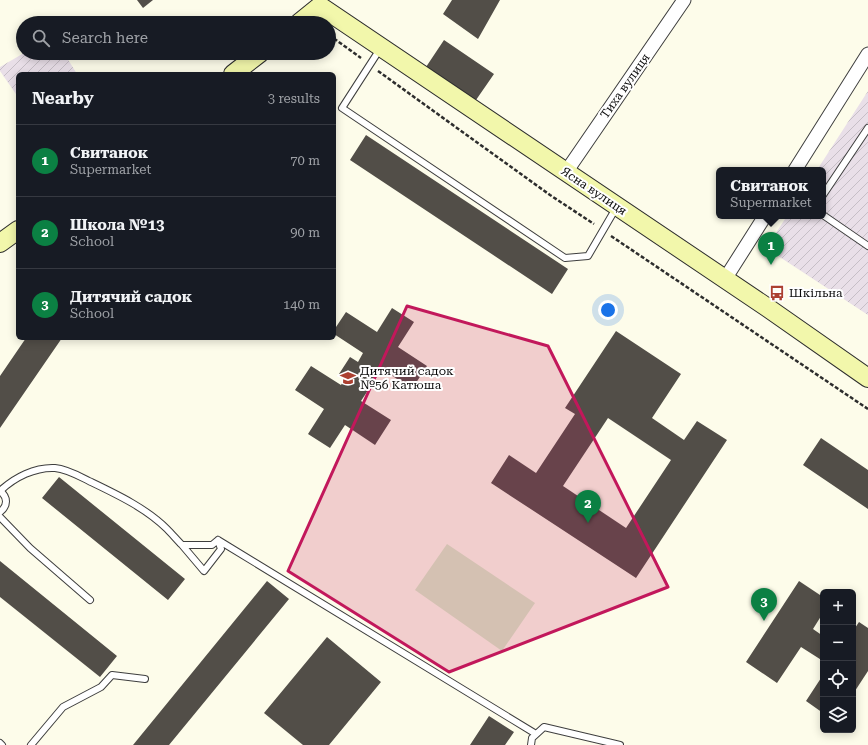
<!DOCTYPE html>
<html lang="en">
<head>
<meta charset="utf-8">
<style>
  body { margin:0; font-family:"Roboto Serif",serif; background:#242831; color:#f1f3f6 }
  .controls { position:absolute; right:12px; bottom:12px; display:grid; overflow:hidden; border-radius:6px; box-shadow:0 2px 10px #0003 }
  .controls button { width:36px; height:36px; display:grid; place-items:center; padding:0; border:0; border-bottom:1px solid #363941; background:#171b24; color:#f1f3f6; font:20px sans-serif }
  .you { position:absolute; left:608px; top:310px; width:14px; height:14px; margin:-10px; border:3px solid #fff; border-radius:50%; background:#1a73e8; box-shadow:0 0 0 6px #1a73e833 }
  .badge { display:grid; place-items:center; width:26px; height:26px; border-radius:50%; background:#0b8043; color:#fff; font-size:13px; font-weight:700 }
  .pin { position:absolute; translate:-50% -33px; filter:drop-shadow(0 1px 2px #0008) }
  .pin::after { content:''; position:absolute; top:21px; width:14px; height:12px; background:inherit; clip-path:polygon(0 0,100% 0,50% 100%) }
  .popup { position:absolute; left:716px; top:167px; width:110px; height:52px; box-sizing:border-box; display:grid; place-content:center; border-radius:6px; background:#171b24; filter:drop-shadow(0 1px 3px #0005); font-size:13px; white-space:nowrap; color:#9ea1a6 }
  .popup b { font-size:15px; color:#f1f3f6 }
  .popup::after { content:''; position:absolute; left:50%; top:100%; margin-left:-8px; border:8px solid transparent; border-top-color:#171b24 }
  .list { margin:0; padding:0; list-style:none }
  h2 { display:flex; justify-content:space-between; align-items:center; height:52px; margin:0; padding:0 16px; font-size:17px }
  h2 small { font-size:13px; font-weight:400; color:#9ea1a6 }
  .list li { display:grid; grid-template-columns:26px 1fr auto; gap:12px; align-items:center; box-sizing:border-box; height:72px; padding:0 16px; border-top:1px solid #363941 }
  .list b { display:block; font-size:15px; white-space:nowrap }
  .list p { margin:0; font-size:13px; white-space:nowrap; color:#9ea1a6 }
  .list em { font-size:13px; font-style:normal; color:#9ea1a6 }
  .icon { flex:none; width:22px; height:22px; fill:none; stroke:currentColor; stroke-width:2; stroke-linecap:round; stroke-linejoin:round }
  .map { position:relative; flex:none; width:868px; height:745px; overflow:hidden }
  .search { position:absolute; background:#171b24; box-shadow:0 2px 10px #0003; left:16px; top:16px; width:320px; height:44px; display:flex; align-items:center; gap:10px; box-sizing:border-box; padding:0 14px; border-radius:22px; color:#9ea1a6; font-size:15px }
  .panel { position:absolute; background:#171b24; box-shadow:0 2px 10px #0003; left:16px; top:72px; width:320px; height:268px; border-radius:6px }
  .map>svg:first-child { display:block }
  .industrial { fill:url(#industrial-furrows) }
  .pitch { fill:#d9ebc9 }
  .building { fill:#524e48; fill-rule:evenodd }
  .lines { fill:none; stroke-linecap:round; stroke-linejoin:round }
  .lane-casing { stroke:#3e3e3e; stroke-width:8 }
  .street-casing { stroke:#3e3e3e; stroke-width:15 }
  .secondary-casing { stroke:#2d2d2d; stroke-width:20 }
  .path { stroke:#2d2d2d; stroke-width:2.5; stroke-dasharray:4 2; stroke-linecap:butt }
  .lane { stroke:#fff; stroke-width:6 }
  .street { stroke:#fff; stroke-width:13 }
  .secondary { stroke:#f2f7ab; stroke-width:18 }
  .marked { fill:#c2185b; fill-opacity:0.2; stroke:#c2185b; stroke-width:3; stroke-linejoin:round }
  .labels { text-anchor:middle; stroke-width:4; stroke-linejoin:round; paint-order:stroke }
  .street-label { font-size:12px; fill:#0b0b0b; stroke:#fff }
  .poi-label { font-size:12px; fill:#0b0b0b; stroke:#fff; text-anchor:start }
</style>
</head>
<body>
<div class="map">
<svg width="868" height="745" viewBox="0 0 868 745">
  <defs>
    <pattern id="industrial-furrows" width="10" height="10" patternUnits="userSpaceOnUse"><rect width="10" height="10" fill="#e9dfe8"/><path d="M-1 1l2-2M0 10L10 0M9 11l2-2" fill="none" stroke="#c6bec6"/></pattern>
  </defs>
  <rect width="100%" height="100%" fill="#fdfcea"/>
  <path class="industrial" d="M24,53H64L77,74H18V97L0,71V67Z
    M868,91V315L766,248L787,216H823V170H817Z"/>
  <path class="pitch" d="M447,544L535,603L502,651L415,590Z"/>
  <path class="building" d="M137,0H153L143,8Z
    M452,0H500L478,39L443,14Z
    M444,40L494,74L476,100L426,67Z
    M366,135L568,269L552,294L350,160Z
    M392,308L414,322L398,347L427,366L412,389L382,369L361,401L391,420L375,445L345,425L330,448L308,434L324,409L295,390L311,366L341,385L345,378L339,374L350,357L358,362L363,353L334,334V330L346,312L377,332Z
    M616,331L681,374L652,418L684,440L697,421L727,440L636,578L491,483L509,455L536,473L575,414L565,408ZM608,418L671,460L626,528L563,486Z
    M26,338H62L0,428V376Z
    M821,438L868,470V509L803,465Z
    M59,477L185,579L168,600L42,498Z
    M0,561L117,656L100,677L0,597Z
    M267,581L289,599L169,745H133Z
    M799,581L823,597V613L813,629L823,636V661L801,647L777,683L746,662Z
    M859,622L868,628V671L853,694V631Z
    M327,637L381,682L329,745H303L264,713Z
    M823,675V713L806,701Z
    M489,716L514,732L505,745H470Z"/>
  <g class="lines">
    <defs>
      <path id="lane" d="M380,49L342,108L565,258L588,256L616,208
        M823,195L868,128
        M823,215L868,246
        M0,491C15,477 35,467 55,468C67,469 79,476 89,481C116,494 146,508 167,529C172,534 177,540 182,545
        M0,491C8,497 8,506 0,512
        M0,517L30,548L90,600
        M218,540L536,734
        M218,540L221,549L204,571L182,545H212Z
        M0,743L2,745
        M31,745L63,707L101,687L112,675L145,679
        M531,745L532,738L544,727L620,745"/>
      <path id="street" d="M795,170L868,54
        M566,172L684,0
        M725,279L765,216"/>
      <path id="secondary" d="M320,6L768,308L868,378
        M299,23L320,6
        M233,74L260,53
        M0,243L18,230"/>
    </defs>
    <use href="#lane" class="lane-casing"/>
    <use href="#street" class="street-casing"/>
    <use href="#secondary" class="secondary-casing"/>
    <path class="path" d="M329,35L361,58
      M378,71L550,195L594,224
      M611,236L868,409"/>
    <use href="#lane" class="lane"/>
    <use href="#street" class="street"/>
    <use href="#secondary" class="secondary"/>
  </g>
  <path class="marked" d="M407,306L548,346L668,587L449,672L288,571Z"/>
  <defs>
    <symbol id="bus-bare" viewBox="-9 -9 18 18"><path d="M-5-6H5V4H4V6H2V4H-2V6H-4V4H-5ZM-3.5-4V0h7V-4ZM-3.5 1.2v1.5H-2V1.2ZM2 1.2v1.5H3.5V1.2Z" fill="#ac4031" stroke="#fff" stroke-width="2.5" paint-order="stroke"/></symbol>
    <symbol id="school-bare" viewBox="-9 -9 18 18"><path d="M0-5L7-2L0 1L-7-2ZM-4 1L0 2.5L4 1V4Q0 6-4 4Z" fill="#ac4031" stroke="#fff" stroke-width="2.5" paint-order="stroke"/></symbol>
  </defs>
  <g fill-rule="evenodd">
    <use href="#bus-bare" x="766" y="282" width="22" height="22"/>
    <use href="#school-bare" x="337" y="367" width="22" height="22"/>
  </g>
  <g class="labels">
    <g class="street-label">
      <text transform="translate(625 86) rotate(-55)" y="4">Тиха вулиця</text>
      <text transform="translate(594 191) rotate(34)" y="4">Ясна вулиця</text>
    </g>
    <g class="poi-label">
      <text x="789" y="297">Шкільна</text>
      <text x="360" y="375">Дитячий садок<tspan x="360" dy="14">№56 Катюша</tspan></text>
    </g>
  </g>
</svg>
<div class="controls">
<button>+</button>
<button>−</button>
<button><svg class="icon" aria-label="locate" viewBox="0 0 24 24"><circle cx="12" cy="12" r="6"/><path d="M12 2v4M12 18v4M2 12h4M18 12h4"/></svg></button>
<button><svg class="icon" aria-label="layers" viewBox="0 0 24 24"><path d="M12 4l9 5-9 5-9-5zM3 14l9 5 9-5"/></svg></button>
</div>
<div class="you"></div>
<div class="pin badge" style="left:771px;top:265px">1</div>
<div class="popup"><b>Свитанок</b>Supermarket</div>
<div class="pin badge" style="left:588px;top:523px">2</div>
<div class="pin badge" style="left:764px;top:621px">3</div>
<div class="search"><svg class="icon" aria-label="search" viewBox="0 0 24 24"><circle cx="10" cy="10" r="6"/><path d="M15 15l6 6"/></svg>Search here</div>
<section class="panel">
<h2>Nearby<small>3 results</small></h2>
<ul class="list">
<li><span class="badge">1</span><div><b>Свитанок</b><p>Supermarket</p></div><em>70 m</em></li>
<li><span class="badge">2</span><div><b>Школа №13</b><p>School</p></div><em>90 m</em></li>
<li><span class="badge">3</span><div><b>Дитячий садок</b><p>School</p></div><em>140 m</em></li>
</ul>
</section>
</div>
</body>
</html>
